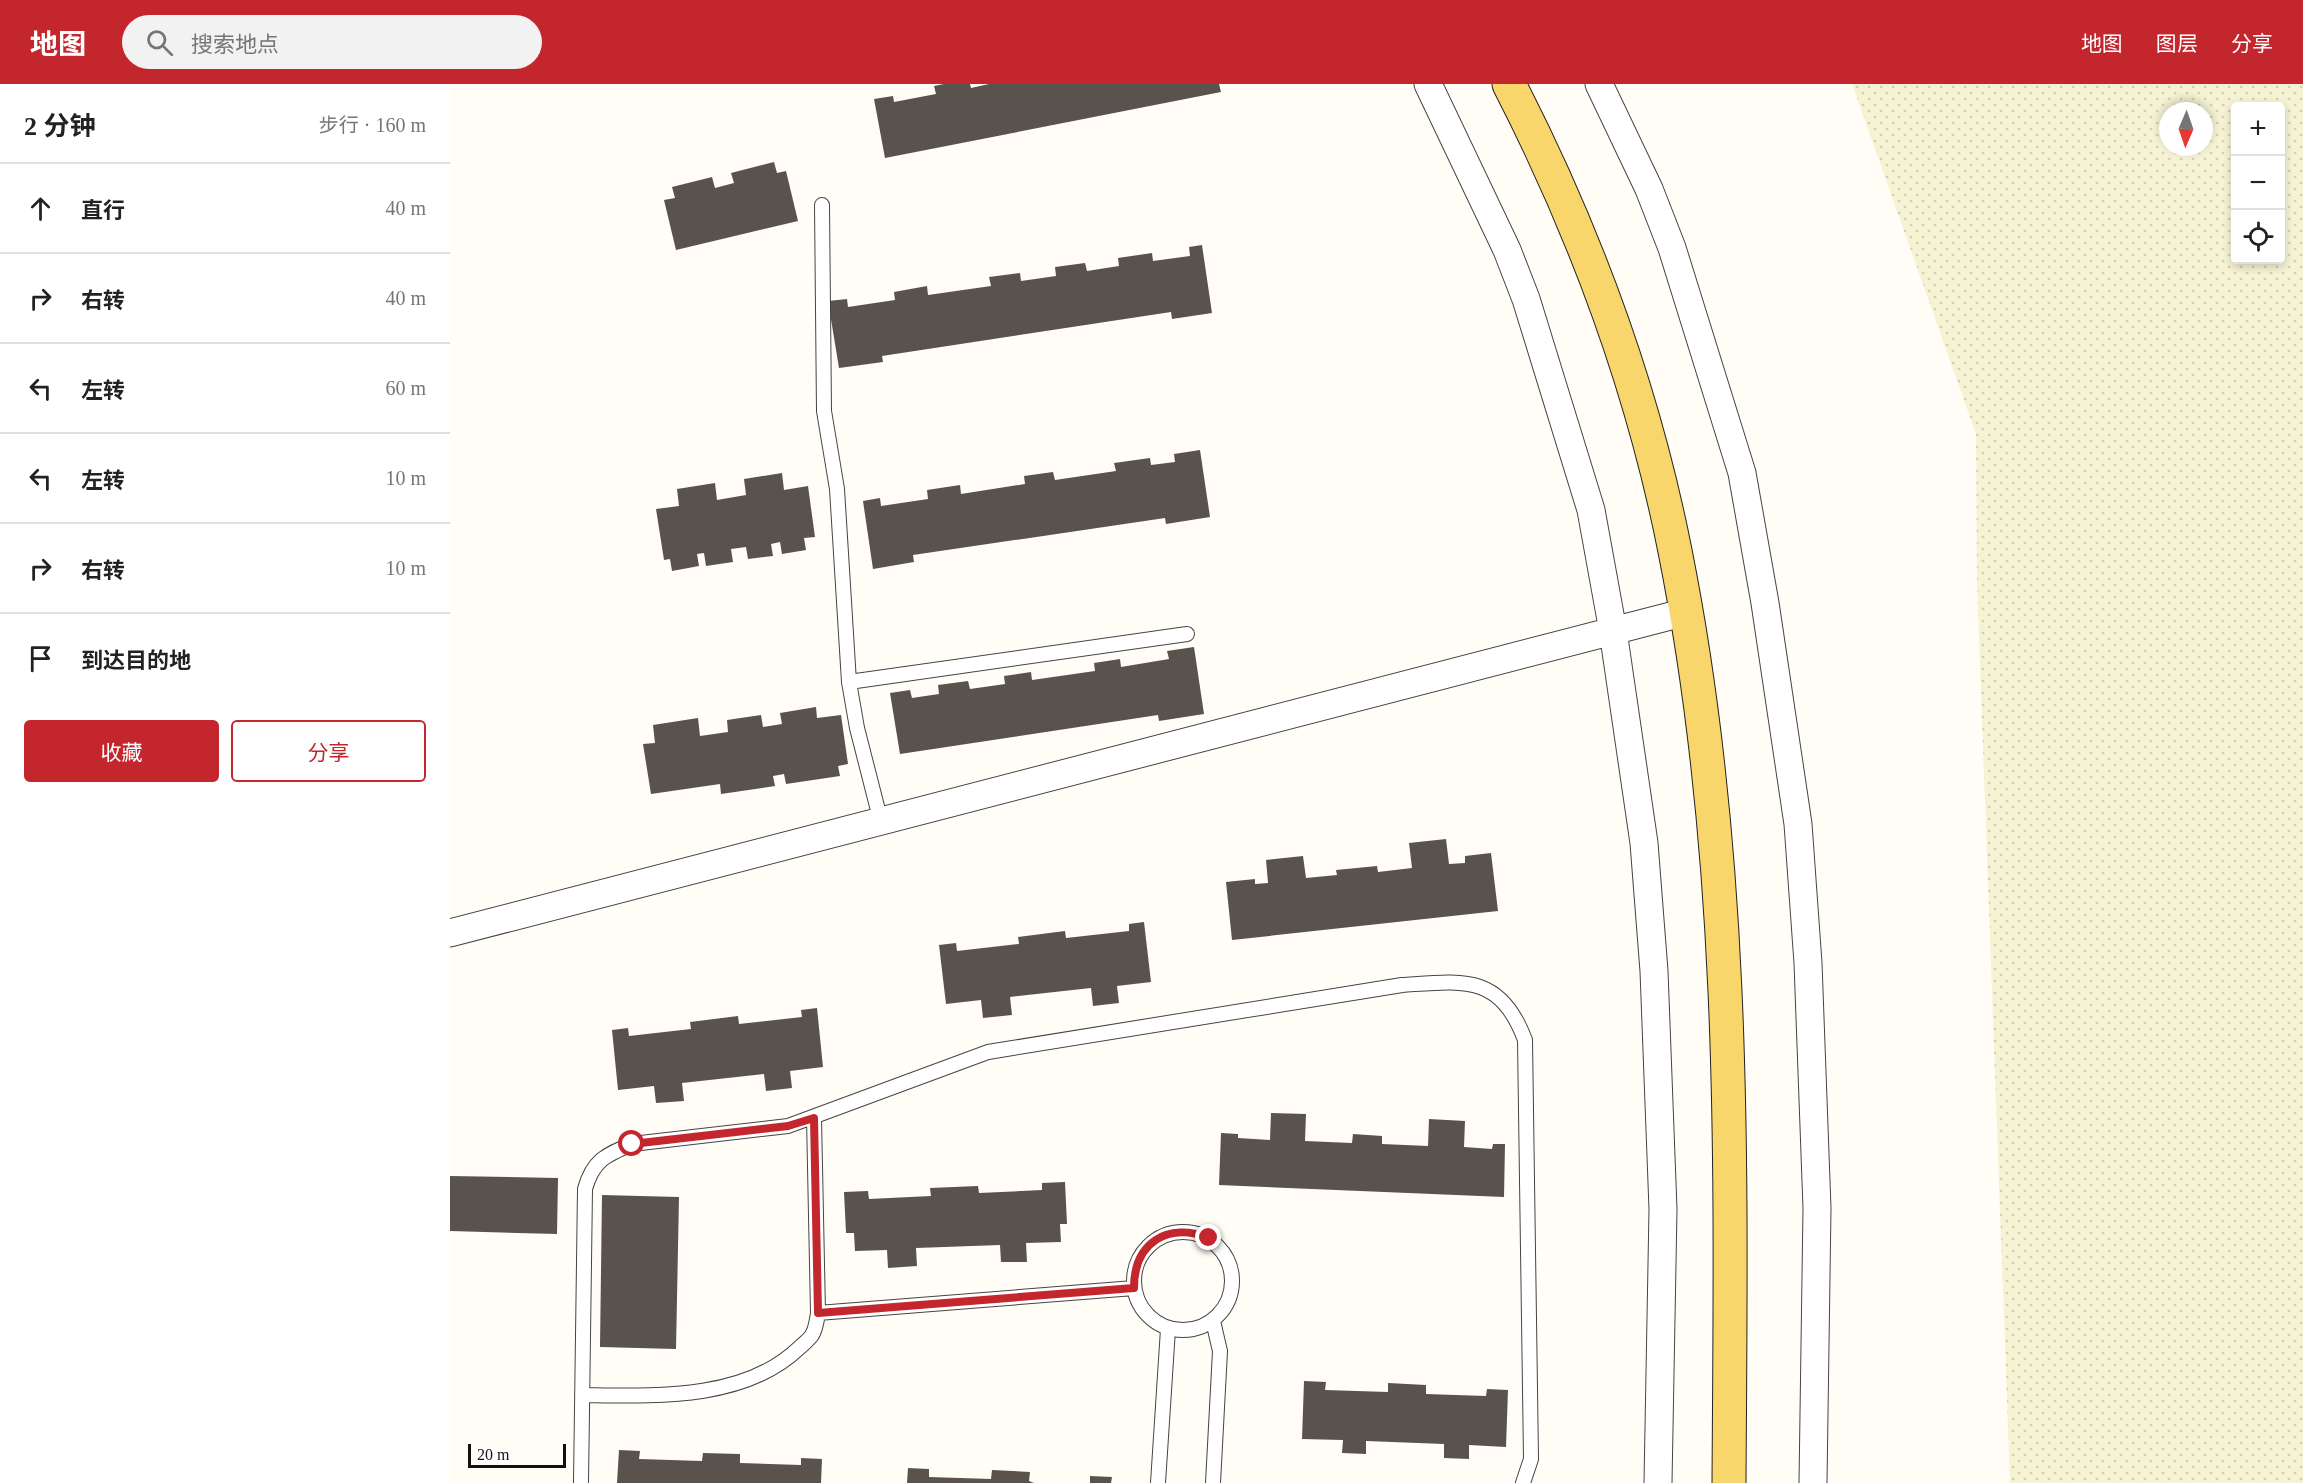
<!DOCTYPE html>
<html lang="zh">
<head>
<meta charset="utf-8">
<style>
  body { margin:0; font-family:"Times New Roman","Noto Sans SC",serif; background:#f2f2f2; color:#222 }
  .controls { position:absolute; right:18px; top:18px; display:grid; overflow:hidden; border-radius:6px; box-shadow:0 3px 9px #0003 }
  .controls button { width:54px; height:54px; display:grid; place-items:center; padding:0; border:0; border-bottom:2px solid #e0e0e0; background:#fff; color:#222; font:30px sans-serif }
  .compass { position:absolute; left:1709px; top:18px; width:54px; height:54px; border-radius:50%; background:#fff; box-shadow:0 3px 9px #0003; rotate:182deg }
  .scale { position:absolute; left:18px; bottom:15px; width:98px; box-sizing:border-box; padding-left:6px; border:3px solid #111; border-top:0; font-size:16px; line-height:21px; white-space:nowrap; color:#111; -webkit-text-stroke:4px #fff; paint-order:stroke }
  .stop { position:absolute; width:18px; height:18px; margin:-14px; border:4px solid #c4262e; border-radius:50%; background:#fff }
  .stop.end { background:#c4262e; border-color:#fff; box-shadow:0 2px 6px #0008 }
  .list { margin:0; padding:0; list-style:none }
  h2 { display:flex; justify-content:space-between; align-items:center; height:78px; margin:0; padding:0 24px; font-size:26px }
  h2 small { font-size:20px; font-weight:400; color:#767676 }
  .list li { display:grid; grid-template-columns:39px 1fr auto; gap:18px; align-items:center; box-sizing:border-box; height:90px; padding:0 24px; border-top:2px solid #e0e0e0 }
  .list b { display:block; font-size:22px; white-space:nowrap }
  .list em { font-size:20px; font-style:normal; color:#767676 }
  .actions { display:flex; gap:12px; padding:18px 24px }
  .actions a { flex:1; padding:14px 0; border:2px solid #c4262e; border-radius:6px; text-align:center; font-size:21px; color:#c4262e }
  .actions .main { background:#c4262e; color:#fff }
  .icon { flex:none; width:33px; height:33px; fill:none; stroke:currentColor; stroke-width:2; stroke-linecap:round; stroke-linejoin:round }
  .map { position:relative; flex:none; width:1853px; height:1399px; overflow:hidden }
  header { display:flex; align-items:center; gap:36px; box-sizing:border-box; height:84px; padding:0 30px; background:#c4262e; color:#fff }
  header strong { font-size:28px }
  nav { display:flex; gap:33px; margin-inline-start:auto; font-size:21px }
  .search { width:420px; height:54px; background:#f2f2f2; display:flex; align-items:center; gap:15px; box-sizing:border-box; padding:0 21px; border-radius:33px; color:#767676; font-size:22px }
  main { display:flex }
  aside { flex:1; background:#fff }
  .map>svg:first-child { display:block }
  .farmland { fill:url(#farmland-dots); fill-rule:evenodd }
  .building { fill:#5a524d }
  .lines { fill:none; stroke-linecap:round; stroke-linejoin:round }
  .lane-casing { stroke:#444; stroke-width:16 }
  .street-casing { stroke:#444; stroke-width:29 }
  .primary-casing { stroke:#222; stroke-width:35 }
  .lane { stroke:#fff; stroke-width:14 }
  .street { stroke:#fff; stroke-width:27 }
  .primary { stroke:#f9d66b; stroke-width:33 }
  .route { stroke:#c4262e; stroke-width:8 }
</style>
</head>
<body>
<header>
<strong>地图</strong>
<div class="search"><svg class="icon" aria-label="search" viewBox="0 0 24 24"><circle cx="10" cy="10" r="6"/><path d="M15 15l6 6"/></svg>搜索地点</div>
<nav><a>地图</a><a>图层</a><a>分享</a></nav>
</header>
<main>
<aside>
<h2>2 分钟<small>步行 · 160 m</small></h2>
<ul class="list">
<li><svg class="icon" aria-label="ahead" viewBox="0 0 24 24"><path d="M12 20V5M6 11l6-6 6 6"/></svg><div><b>直行</b></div><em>40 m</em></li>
<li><svg class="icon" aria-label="right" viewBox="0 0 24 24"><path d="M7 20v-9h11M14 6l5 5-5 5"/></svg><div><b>右转</b></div><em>40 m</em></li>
<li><svg class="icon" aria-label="left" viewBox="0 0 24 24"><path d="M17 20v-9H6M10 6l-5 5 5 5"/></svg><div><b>左转</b></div><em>60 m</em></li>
<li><svg class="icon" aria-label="left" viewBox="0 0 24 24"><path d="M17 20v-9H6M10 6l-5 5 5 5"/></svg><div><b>左转</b></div><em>10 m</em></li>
<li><svg class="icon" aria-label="right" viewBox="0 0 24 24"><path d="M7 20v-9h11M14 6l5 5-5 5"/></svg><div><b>右转</b></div><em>10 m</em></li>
<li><svg class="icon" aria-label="arrive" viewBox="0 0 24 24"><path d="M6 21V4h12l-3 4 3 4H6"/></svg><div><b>到达目的地</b></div></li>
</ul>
<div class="actions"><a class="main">收藏</a><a>分享</a></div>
</aside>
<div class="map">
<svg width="1853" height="1399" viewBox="0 0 1853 1399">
  <defs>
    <pattern id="farmland-dots" width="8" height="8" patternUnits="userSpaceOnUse" patternTransform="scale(1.5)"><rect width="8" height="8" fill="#f6f3d4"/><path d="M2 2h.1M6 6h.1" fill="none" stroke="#d2cfb5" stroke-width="1.8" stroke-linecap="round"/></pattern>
  </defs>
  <rect width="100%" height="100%" fill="#fffdf5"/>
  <path class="farmland" d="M1402,0H1853V1399H1560L1527,499L1526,350ZM1786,22H1830V176H1786ZM1718,27H1754V63H1718Z"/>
  <path class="building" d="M494,0H520L521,4L539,0H769L771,8L435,74L424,15L443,12L444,18L486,10L484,2Z
    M324,78L327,89L336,87L348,137L226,166L214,116L225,114L222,103L262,93L265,104L284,99L281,89Z
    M752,161L762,229L722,235L721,228L432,272L433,278L389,284L378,217L397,215L398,223L445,216L444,208L477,202L478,211L541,202L539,193L570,189L571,197L606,192L605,183L635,179L637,187L669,182L668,174L702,169L703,177L740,172L739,163Z
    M750,366L760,433L716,440L715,434L463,471L464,478L423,485L413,417L430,414L431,422L478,415L477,406L510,401L511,410L575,400L574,392L603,388L605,396L666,387L664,379L700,374L701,381L725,378L724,370Z
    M332,389L334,406L358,402L365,453L354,454L356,466L332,470L330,458L321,460L323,472L298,475L296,463L281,465L283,478L256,482L254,469L247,470L249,482L222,487L220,475L214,476L206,425L229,422L227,405L265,399L267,416L296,411L294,395Z
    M744,563L754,630L709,637L708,631L450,670L440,609L460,606L462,614L489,610L488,601L518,597L520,605L555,600L554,592L581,588L582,596L645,587L644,579L670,575L671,583L719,575L717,567Z
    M366,623L367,634L391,631L398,680L388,682L390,692L336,700L334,690L323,692L325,702L271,710L270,700L201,710L193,660L205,659L203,641L248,634L250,652L278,648L277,636L311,631L313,643L332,640L330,629Z
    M996,755L999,780L1015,779V772L1041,769L1048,827L782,856L776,798L805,795V800L818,799L816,776L853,772L856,794L887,791L886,786L927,782L928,788L962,784L959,759Z
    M694,838L701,898L667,902L669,919L643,922L641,904L560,913L562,931L533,934L531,916L496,920L489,861L506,859L507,867L569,860L568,853L615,847L616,854L679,847V840Z
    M367,924L373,983L340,987L342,1004L316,1007L314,990L232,999L234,1017L206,1019L204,1002L168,1006L162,946L178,944L179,952L241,945L240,938L288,932L289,940L352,933L351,926Z
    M821,1029L856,1030L855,1057L902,1059L903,1050L932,1052V1060L978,1062L979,1035L1015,1037L1014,1063L1042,1065L1043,1060H1055L1054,1113L769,1101L771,1049L788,1050V1054L820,1056Z
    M0,1092L108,1094L107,1150L0,1147Z
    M615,1098L617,1140H610L611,1158L576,1159L577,1178H551L550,1161L466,1164L467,1182L438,1184L437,1166L405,1167L404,1149H396L394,1108L418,1107L419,1115L481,1112L480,1104L528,1102L529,1109L592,1106V1099Z
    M152,1111L229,1113L226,1265L150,1263Z
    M854,1297L876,1298L875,1306L938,1308V1299L976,1301V1310L1036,1312L1037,1305L1058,1306L1056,1363L1019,1361V1375L994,1374V1360L916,1357V1370L892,1369L893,1356L852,1355Z
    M169,1366L190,1367L189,1375L252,1377L253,1369L290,1370V1379L351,1381V1374L372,1375L371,1399H167Z
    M458,1384L479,1385V1393L541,1395L542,1386L580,1388L579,1397L584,1399H457Z
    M640,1392L662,1393L661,1399H640Z"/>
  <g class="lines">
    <defs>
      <path id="lane" d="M372,121L374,327L387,405L399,598L407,644L431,738
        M399,598L737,550
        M684 1197a49 49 0 1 1 98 0a49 49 0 1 1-98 0Z
        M368,1229L684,1204
        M763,1237L770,1267L763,1399
        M132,1311C203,1312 294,1317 349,1264C353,1260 359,1256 362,1251C366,1245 367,1235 368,1229L364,1034
        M131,1399L135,1105C143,1076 156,1071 182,1060L338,1042L538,968L952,901C1012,897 1050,889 1075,956L1081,1375L1073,1399
        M708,1399L718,1245"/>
      <path id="street" d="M978,0L1057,166L1076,215L1141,426L1163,547L1194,759L1204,887L1213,1125L1208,1399
        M1149,0L1199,105L1222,164L1292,389L1315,519L1348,740L1358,879L1367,1124L1363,1399
        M0,849L1236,528"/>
      <path id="primary" d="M1059,0C1134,146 1193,305 1225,467C1287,777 1281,1085 1279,1399"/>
    </defs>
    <use href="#lane" class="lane-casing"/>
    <use href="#street" class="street-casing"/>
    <use href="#primary" class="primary-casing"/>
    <use href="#lane" class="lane"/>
    <use href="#street" class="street"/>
    <use href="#primary" class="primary"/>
  </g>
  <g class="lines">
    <path class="route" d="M182,1060L338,1042L364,1034L368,1229L684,1204C684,1158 718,1138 759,1154"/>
  </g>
</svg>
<div class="controls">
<button>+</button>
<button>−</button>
<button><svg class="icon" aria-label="locate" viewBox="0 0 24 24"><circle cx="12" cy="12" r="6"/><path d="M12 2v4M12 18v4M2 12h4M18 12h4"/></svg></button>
</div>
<svg class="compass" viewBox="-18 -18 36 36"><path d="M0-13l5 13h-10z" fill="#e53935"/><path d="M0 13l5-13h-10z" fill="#767676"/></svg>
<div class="scale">20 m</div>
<div class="stop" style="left:182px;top:1060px"></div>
<div class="stop end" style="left:759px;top:1154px"></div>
</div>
</main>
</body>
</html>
